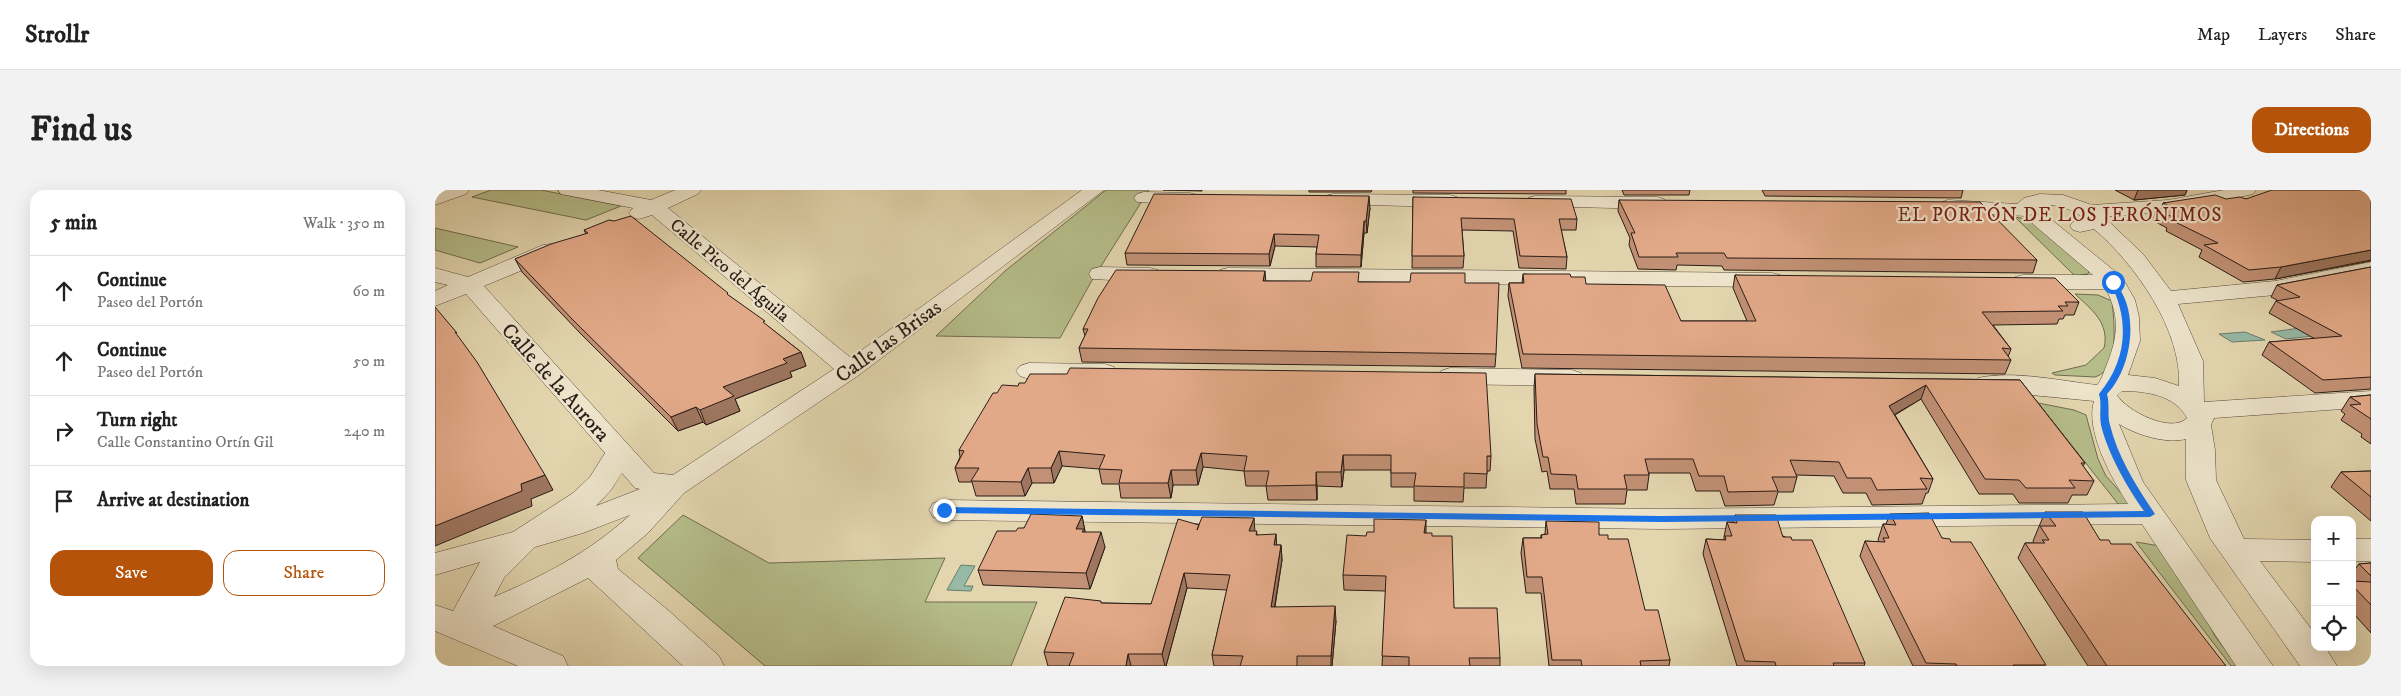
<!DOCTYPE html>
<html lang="en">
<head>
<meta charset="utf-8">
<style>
  body { margin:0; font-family:"IM FELL DW Pica",serif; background:#f2f2f2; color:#222 }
  .controls { position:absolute; right:15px; bottom:15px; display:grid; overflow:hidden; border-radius:10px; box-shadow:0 5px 20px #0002 }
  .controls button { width:45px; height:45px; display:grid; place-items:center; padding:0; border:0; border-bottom:1px solid #e0e0e0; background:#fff; color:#222; font:25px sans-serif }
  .stop { position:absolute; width:15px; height:15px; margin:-11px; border:4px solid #1a73e8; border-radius:50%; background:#fff }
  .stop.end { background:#1a73e8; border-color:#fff; box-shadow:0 1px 5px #0008 }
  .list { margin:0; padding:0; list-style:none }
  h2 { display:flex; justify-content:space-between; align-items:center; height:65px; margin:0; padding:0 20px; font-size:21px }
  h2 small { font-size:16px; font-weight:400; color:#767676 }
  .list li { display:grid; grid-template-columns:32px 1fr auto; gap:15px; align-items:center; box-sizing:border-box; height:70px; padding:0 20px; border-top:1px solid #e0e0e0 }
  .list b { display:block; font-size:19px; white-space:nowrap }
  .list p { margin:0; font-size:16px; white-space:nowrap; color:#767676 }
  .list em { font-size:16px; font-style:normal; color:#767676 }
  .actions { display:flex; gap:10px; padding:15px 20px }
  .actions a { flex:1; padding:11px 0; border:1px solid #b45309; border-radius:15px; text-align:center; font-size:18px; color:#b45309 }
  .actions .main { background:#b45309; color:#fff }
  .icon { flex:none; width:28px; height:28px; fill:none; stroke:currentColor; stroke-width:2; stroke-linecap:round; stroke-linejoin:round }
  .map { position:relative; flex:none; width:1936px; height:476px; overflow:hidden; border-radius:15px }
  header { display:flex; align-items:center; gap:30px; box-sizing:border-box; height:70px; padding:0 25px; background:#fff; border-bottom:1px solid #e0e0e0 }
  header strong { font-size:24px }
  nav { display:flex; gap:28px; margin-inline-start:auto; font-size:18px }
  .intro { display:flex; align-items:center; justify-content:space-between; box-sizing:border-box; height:120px; padding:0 30px }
  h1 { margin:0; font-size:35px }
  .button { padding:12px 22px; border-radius:15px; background:#b45309; color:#fff; font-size:18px; font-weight:700 }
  main { display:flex; gap:30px; padding:0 30px }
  aside { flex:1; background:#fff; border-radius:15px; box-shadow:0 5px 20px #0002 }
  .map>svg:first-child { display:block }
  .green { fill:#b5bd8a; stroke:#706c50 }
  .water { fill:#96baa6; stroke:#6b7b6d }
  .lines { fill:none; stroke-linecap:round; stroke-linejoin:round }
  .minor-casing { stroke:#584a3d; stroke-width:1 }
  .minor { fill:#ede4cb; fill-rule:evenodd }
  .wall { fill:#c29175; stroke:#2a1c17 }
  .shaded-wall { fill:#9e765f; stroke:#2a1c17 }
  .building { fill:#e2a988; stroke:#2a1c17 }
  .route { fill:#1a73e8 }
  .labels { text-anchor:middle; stroke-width:4.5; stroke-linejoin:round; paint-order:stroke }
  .far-street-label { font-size:18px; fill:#2a1c17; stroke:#ede4cb }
  .far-neighbourhood-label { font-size:19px; letter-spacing:1px; fill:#7a1f14; stroke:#ede4cb }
  .street-label { font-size:21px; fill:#2a1c17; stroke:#ede4cb }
</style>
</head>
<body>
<header>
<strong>Strollr</strong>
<nav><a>Map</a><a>Layers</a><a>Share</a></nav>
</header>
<div class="intro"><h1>Find us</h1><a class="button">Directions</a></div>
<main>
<aside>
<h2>5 min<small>Walk · 350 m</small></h2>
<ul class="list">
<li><svg class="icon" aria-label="ahead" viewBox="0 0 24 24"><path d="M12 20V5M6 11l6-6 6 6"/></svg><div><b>Continue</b><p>Paseo del Portón</p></div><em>60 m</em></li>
<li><svg class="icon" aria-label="ahead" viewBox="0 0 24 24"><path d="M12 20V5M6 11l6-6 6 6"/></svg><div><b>Continue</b><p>Paseo del Portón</p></div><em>50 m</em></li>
<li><svg class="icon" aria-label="right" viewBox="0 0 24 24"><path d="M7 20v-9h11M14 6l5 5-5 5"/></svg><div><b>Turn right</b><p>Calle Constantino Ortín Gil</p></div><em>240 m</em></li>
<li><svg class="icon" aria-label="arrive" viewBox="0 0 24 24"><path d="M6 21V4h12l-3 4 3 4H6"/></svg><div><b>Arrive at destination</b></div></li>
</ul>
<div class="actions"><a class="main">Save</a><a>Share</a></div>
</aside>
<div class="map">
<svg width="1936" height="476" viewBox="0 0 1936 476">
  <rect width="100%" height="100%" fill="#e3d6af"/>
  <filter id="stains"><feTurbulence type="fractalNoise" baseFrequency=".004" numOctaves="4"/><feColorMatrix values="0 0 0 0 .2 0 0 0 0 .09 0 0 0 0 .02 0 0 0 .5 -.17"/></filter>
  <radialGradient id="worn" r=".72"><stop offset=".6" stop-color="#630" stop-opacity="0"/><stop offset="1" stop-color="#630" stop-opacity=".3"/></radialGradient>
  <path class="green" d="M56,0H106L186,16L151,30L37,7Z
    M671,0H714L656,92L625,148L501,146L570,81Z
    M1580,27L1595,30L1654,81L1653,84L1640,86Z
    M0,38L83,57L45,73L0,60Z
    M1640,104L1663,105L1677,111C1679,131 1685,180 1660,187L1620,185L1617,183L1651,175L1669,158C1675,133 1656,119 1640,104Z
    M1603,213L1639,220L1651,225L1663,269L1671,286L1695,313L1688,320Z
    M248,325L334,373L510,368L490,412H602L576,476H330L203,368Z
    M1701,352L1725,356L1742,373L1780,446L1802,476H1796Z"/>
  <path class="water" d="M1865,138L1878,146L1851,149L1836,142Z
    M1810,142L1830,150L1797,152L1784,144Z
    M526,375L540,376L529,396H538L536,401L512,400Z"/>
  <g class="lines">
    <defs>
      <path id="minor" d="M6,0H34L31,4L0,15V2Z
        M123,0H163L216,10L240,0H266L263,4L233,18L416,168L647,0H669L424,185L249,303L213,343L181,370L183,379L234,421L284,466L289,476H248L153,388L58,436L128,466L133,476H83L0,441V415L18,421L45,372L0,385V363L78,342L138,303L155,287L170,263L31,104L0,116V101L13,95L0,92V78L33,87L108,55L116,54L124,55L127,60L124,65L49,96L219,283L238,285L399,179L217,25L204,29L197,27L194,23L198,18L126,4ZM187,283L200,298L205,299L161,316L176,300ZM195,325C155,362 108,386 59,407L69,388L100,357L148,343Z
        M1789,0H1821L1818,4L1753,19L1669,27L1708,64L1736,101L1840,91L1936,72V86L1840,105L1743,114L1768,171L1769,212L1936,201V217L1779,228L1776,235L1780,260L1781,290L1809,349L1880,350V372L1825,371L1880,444V457H1890L1902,476H1865L1775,348L1751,290V249C1730,254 1702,245 1684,234L1708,292L1838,476H1801L1707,334L1227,339L509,330L498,327L494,320L498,313L509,310L1227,319L1693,314C1677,289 1650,241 1659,211L1543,200L1539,194L1543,188C1578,180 1626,191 1662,195C1667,190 1669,181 1672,174C1683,146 1685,127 1671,99H1588L1580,97L1577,92L1580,87L1588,85H1658L1598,34L1595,30L1598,26L1605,24L1612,26L1687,87L1700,110L1704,127L1705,151L1693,185L1720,188L1744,196C1747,140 1700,74 1659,39L1645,42L1638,40L1635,36L1638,32L1650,29C1638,19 1615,10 1600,18L1598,24L1591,26L1513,22L1506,20L1503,16L1506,12L1513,10L1582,14L1589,8L1605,4L1628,5L1657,15L1733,10ZM1687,201C1711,201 1740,205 1752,228C1737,244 1691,221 1682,205Z
        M709,2L755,3L762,5L765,9L762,13L755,15L702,12L699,8L702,4Z
        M898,4L1015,5L1022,7L1025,11L1022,15L1015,17L891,14L888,10L891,6Z
        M1100,6L1222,7L1229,9L1232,13L1229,17L1222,19L1093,16L1090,12L1093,8Z
        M665,77L715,78L723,80L726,85L723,90L715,92L657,89L654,84L657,79Z
        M793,78L1337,83L1345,85L1348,90L1345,95L1337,97L793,92L785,90L782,85L785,80Z
        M594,173L670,174L679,177L683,182L679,187L670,190L594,189L585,186L581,181L585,176Z
        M1015,178L1137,180L1146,183L1150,188L1146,193L1137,196L1015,194L1006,191L1002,186L1006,181Z
        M1917,349H1936V371H1917Z"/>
    </defs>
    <use href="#minor" class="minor-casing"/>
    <use href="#minor" class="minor"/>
  </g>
  <path class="wall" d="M728,0H767V1Z
    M874,0H937L936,2H874Z
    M978,0H1131V4L978,3Z
    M1187,0H1255L1254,5H1189Z
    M1327,0H1528L1526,8L1330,6Z
    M1680,0H1752L1750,5L1699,10Z
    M1936,0V71L1840,89L1808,92L1764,67L1767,60L1731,41L1732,38L1717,30L1722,19H1726L1728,13L1811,9Z
    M978,7L1142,29L1141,40H1126L1132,67L1131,79L1084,78L1078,41L1027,40L1029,66L1028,78H977Z
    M1184,10L1602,70L1598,83L1289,80L1287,76L1242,75L1241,80L1203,79L1194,55L1195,48L1183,21Z
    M935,18L932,43H929L926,77H881V64L882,57L840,56L835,76L692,75L690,63Z
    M149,40L294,106L366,162L371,176L355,182L357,187L300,209L305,221L271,235L268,232L243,241L145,143L87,82L80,69L151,44Z
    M1936,77V199L1880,203L1827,165L1834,152L1880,149L1834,123L1841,111L1842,110L1836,107L1842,95Z
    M1088,84L1136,87L1151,94L1246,131H1312L1298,98L1300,85L1644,112L1639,125H1630L1628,129H1624L1622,134L1558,135L1576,159L1573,167L1576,170L1570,184L1087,178L1073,106L1074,93H1087Z
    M831,91L1030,93L1061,164L1060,177L647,172L644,158L650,146L648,139Z
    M1100,184L1585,190L1650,273L1648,276L1659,291L1652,305H1637L1633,313H1584L1578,304H1544L1486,209L1460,225L1498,289L1493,303H1491L1487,314L1437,315L1431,303H1408L1399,286L1361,285L1362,287L1358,302H1343L1339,315L1290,316L1285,301H1261L1255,283H1214V285L1212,300H1192L1190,314H1141L1139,299H1115L1112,281L1107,282L1100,249L1099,198Z
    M1936,205V254L1926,247L1927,244L1906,230L1910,224L1906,221L1915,207Z
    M524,260L1056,266L1055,281H1052L1051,298H1029L1028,312L979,311V297H956V280H909L907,297L882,296V310H833L831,296H811L809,281L768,277L763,295H738L736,308H686L684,294H667L664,279L627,276L619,293H597L590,306H541L537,292H524L520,278L525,267Z
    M1936,281V331L1896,297L1906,282Z
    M1610,322L1665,350L1676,354L1791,476H1653L1583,368L1590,353H1599L1598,351Z
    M1455,324L1516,352L1610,476H1478L1425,366L1430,351L1444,352L1443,350L1448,334H1451Z
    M1300,325L1357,350L1430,473L1429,476H1302L1268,364L1271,349L1289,350V347L1292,332H1298Z
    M647,326L650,342L670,357L655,399L548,395L543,380L581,341L589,338Z
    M1111,331L1164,345L1173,349L1210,420L1235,470L1234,476H1114L1106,403H1091L1086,363L1088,348H1106V345L1110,344Z
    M764,335L820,341L823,345L842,355H846L847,370L840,417L901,431L897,476H779L777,465L792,400L752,398L731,476H613L609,462L667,413L716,414Z
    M991,343L997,346L1019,418L1065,468V476H947L951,401L909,400L908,385Z
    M1936,373V443L1917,422V383L1924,374Z"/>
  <path class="shaded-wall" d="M1703,0H1752L1750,5L1699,10Z
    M934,6L935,18L932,43L931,31Z
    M929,31V43L926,77V65Z
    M839,44L840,56L835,76L834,64Z
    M1936,60V70L1840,89L1846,77Z
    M830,81L831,94L828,91Z
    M366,162L371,176L355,182L357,187L300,209L305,221L271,235L265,220L288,197L348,169Z
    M1491,195L1486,209L1450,230L1454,216Z
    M261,217L268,232L243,241L236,227Z
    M624,261L627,276L619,293L616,278Z
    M766,263L768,277L763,295L761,280Z
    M908,265L909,280L907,297L906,282Z
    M593,278L597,293L590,306L586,292Z
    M736,280L738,295L736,308L733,293Z
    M881,282L882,296V310L881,295Z
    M110,285L118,300L96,309L97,316L0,356V336L86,294Z
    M647,326L650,341V343L641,339Z
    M819,328L820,343L814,341Z
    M991,330V345L989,343Z
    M666,342L670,357L655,399L651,383Z
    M841,344L842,360L839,355Z
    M846,355L847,370L837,432L836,417Z
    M749,383L752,398L731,476H730L727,464Z
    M900,416L901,431L897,476H896V466Z
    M693,464L696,476H691Z"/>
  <path class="building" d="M1837,0H1936V60L1846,77L1814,80L1769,55L1783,53L1736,30L1741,29L1722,19L1737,17L1728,13L1780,5L1791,9L1805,7L1811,9Z
    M719,4L934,6L931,31H929L926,65L881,64L884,45L839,44L834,64L690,63Z
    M978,7L1136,9L1142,29H1124L1132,67L1085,66L1079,29L1026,28L1029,66H977Z
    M1184,10L1545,12L1602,70L1292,68L1289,63H1241L1243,67H1204L1196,43H1200Z
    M196,26L293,103L292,104L330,131L328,132L366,162L348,169L352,173L288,197L299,206L265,220L261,217L236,227L138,130L80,69L116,54L153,43L149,40L174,30L179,31Z
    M1936,77V187L1888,190L1834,152L1907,146L1841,111L1865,107L1842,95Z
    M681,80L830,81L828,91H876L878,82H924L923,92H975L976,83H1030V93H1064L1061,164L644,158L653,139H648L663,108Z
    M1088,84H1135L1136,87H1150L1151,94L1230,95L1246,131H1321L1300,85L1620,88L1644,112H1630L1633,116H1623L1628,121L1547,122L1576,159L1567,158L1576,170L1088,164L1074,93H1089Z
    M0,117L22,143L20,142L42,172L110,285L86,294L87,301L0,336Z
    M635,178L1051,183L1056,266H1052V284L1029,283V297L979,296L981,283H956V265H908L906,282H881V295L831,296L834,281H809L812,266L766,263L761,280H736L733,293H684L687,280L664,279L670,265L624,261L616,278H593L586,292L536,291L544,278H520L529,261L524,260L558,203H562L567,195L583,196L584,193H590L595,184H632Z
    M1100,184L1585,190L1650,273H1646L1659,291L1634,290L1640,298H1591L1584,290L1550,289L1491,195L1454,216L1498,289L1485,288L1492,299L1442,300L1436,288H1412L1404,272L1355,270L1362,287H1337L1343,301L1293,302L1289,286H1264L1258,269H1210L1214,285H1189L1192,299H1143L1141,285L1116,284L1113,267H1108L1102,234Z
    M1936,205V229L1915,215L1926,214L1915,207Z
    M1936,281V307L1906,282Z
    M1610,322H1648L1665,350H1674L1676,354H1696L1791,476H1672L1590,353H1610L1607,350H1614L1605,336H1621Z
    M1494,323L1507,348L1515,349L1516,352H1536L1611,475H1578L1579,476H1522L1521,474L1491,473L1430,351L1450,352L1448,348H1454L1448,334L1461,335L1455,324Z
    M596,324L647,326L641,339H649L647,342H666L651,383L543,380L562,341H581L583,338H589Z
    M1300,325H1341L1348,347H1356L1357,350H1377L1430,473H1398L1399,476H1341L1340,472L1310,471L1271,349L1291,350L1290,346H1297L1292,332L1302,333Z
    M767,327L819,328L814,341H822L821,345L841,344L839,355H846L836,417L900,416L896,466H862V476H805L808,466L777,465L795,385L749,383L727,464H693L691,476H634L639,463L609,462L630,407L666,411V413L716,414L743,329L764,335L762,340Z
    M939,329L991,330L989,343H997V346H1017L1019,418H1062L1065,468H1034L1035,476H974V467L947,466L951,386L908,385L912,345L931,346L932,342H939Z
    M1111,331L1164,332V345H1173V349H1193L1210,420H1223L1235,470L1205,471L1206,476H1147L1146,470H1117L1107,387H1092L1088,348H1107L1106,345L1113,344Z
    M1936,373V386L1924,374Z
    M1917,391L1936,392V415L1917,395Z"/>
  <path class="route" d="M1678,90C1683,93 1685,98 1687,103C1703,132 1695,180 1672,204C1675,215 1672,225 1675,235C1683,268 1702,297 1720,324L1715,327L1227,332L509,323L505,320L509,317L1227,326L1709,321C1692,297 1673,264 1666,235C1664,224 1667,214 1664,204C1692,170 1695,131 1675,92Z"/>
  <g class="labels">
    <g class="far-street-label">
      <text transform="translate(295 80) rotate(40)" y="6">Calle Pico del Águila</text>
    </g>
    <g class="far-neighbourhood-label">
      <text x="1625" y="31">EL PORTÓN DE LOS JERÓNIMOS</text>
    </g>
    <g class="street-label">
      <text transform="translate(453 151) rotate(-36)" y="7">Calle las Brisas</text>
      <text transform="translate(121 192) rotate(48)" y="7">Calle de la Aurora</text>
    </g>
  </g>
  <rect width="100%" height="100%" filter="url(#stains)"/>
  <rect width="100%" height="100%" fill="url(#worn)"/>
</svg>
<div class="controls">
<button>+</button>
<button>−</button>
<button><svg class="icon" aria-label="locate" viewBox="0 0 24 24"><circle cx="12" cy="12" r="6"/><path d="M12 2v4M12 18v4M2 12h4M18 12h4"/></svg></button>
</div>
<div class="stop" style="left:1678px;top:92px"></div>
<div class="stop end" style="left:509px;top:320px"></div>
</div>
</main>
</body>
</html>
